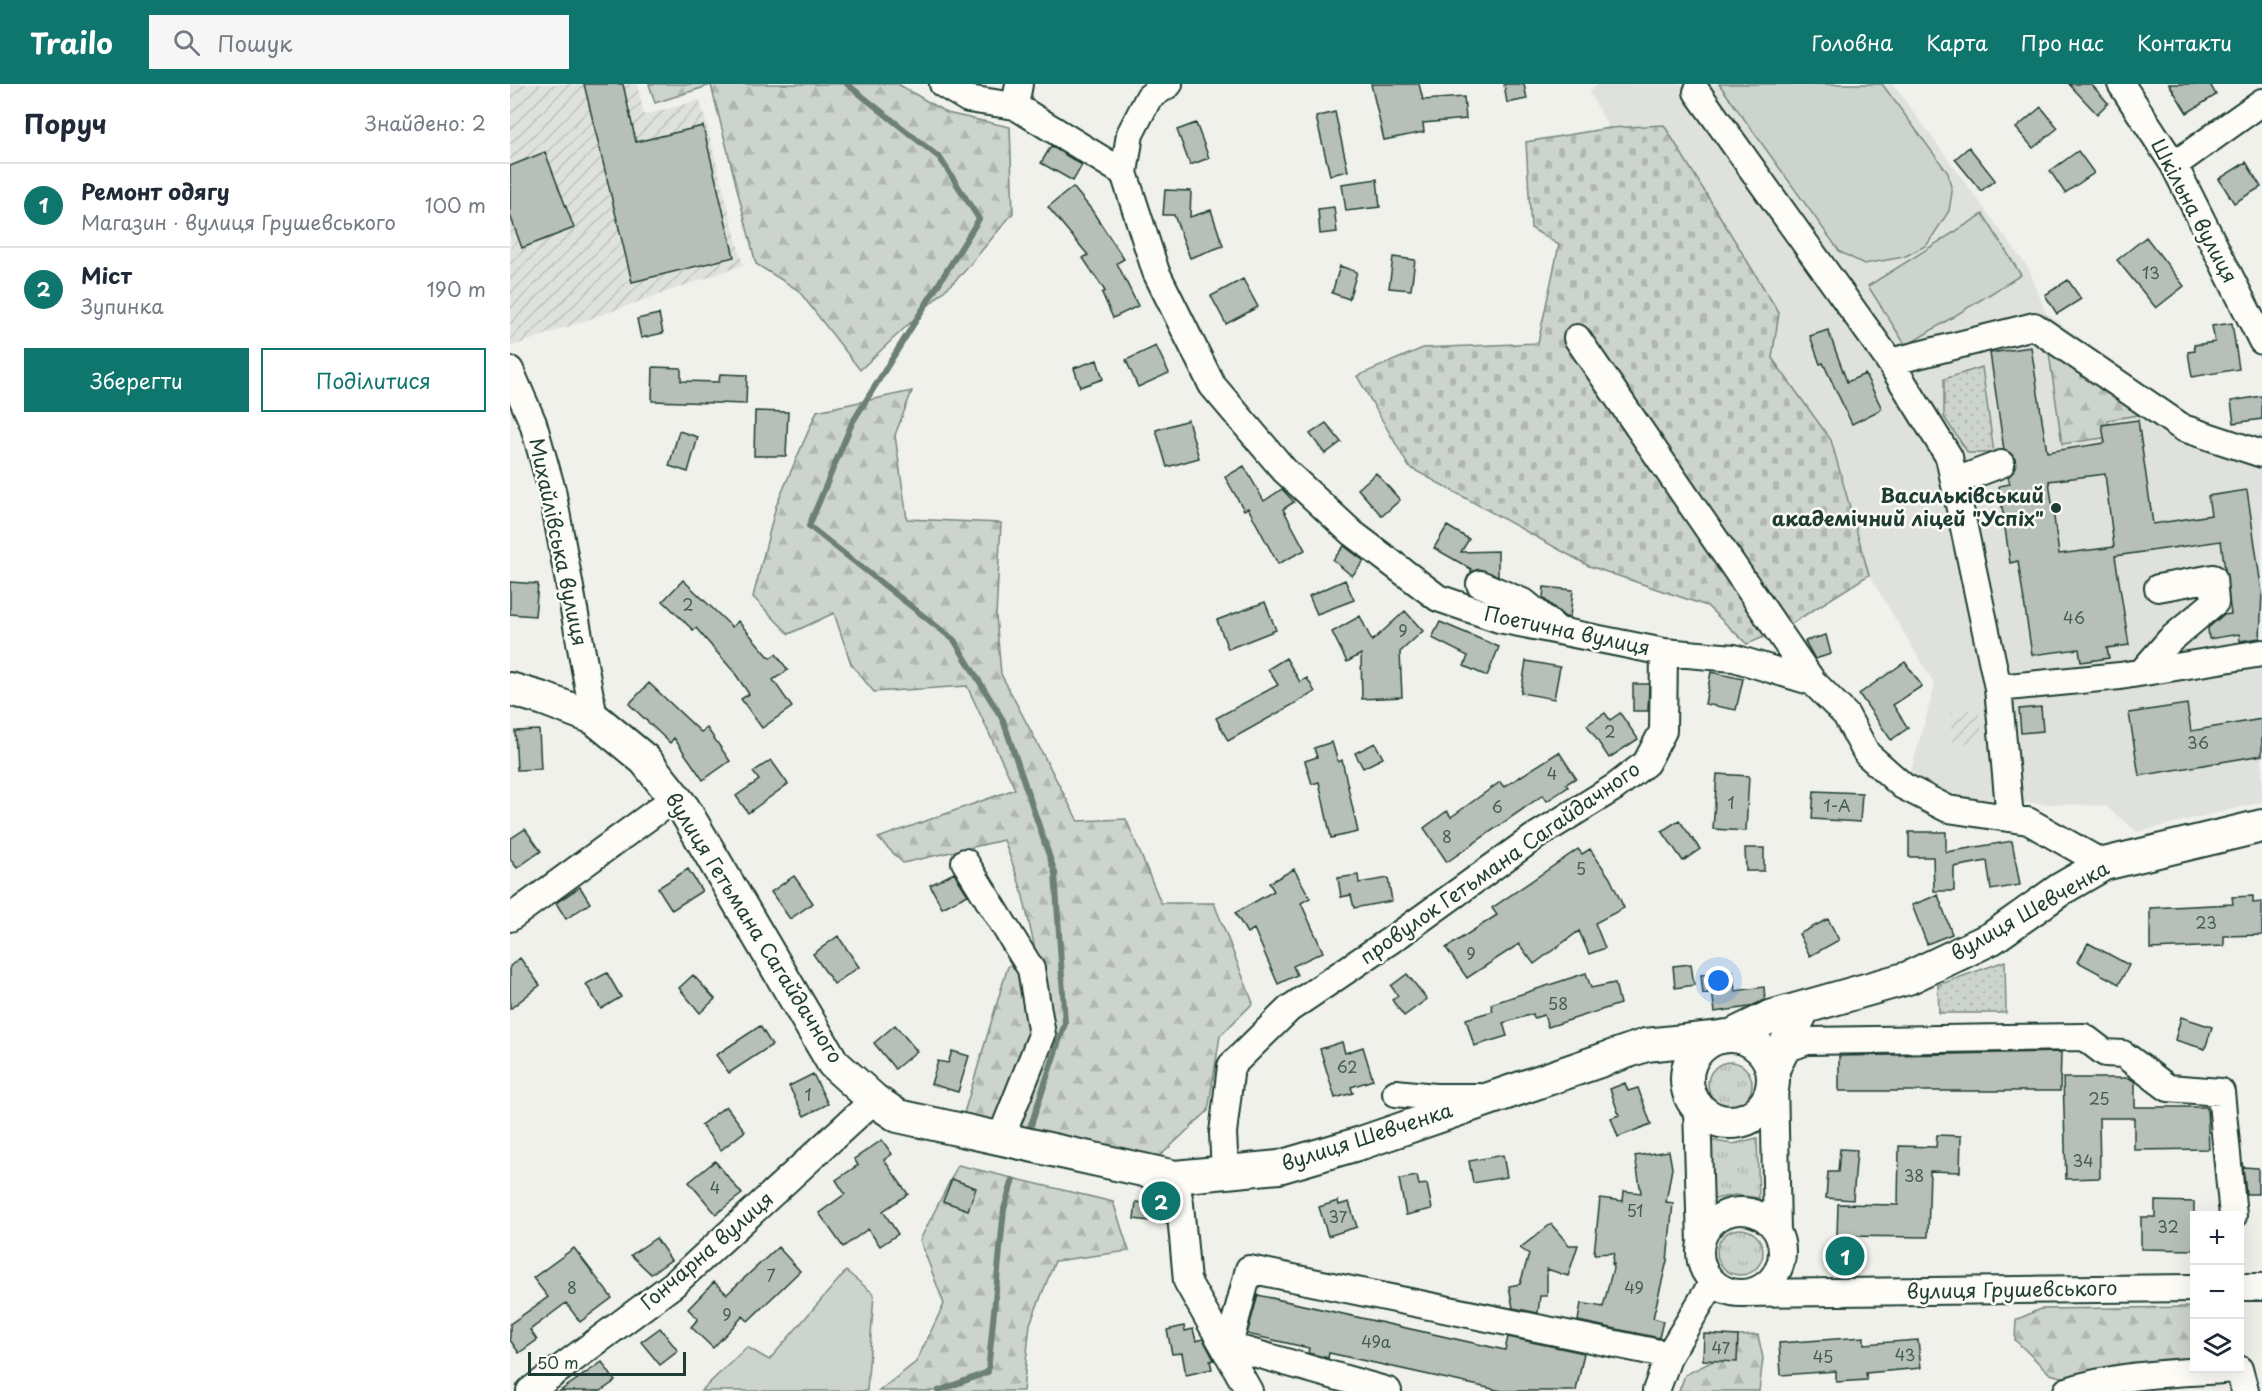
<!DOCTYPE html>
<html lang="uk">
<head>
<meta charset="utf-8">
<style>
  body { margin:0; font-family:"Playpen Sans",sans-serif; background:#f6f6f7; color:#1f2937 }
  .controls { position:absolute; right:18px; bottom:18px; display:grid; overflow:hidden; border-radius:0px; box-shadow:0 6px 24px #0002 }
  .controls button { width:54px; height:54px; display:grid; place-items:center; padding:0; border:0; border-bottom:2px solid #e0e1e3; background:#fff; color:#1f2937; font:30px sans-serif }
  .scale { position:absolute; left:18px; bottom:15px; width:158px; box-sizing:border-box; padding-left:6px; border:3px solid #1f3d34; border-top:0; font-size:16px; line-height:21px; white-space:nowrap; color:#1f3d34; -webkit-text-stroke:4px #fdfcf7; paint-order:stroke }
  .you { position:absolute; left:1209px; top:897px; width:21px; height:21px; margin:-15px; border:4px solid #fff; border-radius:50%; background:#1a73e8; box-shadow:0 0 0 9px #1a73e833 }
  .badge { display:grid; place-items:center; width:39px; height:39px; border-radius:50%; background:#0f766e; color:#fff; font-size:20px; font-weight:700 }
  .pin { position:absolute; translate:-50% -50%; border:3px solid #fff; box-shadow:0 2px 6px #0006 }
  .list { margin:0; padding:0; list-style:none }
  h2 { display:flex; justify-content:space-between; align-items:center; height:78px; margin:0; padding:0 24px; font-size:26px }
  h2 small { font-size:20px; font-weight:400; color:#747a83 }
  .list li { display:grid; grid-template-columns:39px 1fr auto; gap:18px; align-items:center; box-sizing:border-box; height:84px; padding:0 24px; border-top:2px solid #e0e1e3 }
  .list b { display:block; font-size:22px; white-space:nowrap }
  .list p { margin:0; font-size:20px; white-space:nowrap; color:#747a83 }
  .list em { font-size:20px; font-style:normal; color:#747a83 }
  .actions { display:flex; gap:12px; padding:18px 24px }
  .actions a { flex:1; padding:14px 0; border:2px solid #0f766e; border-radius:0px; text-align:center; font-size:21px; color:#0f766e }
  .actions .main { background:#0f766e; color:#fff }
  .icon { flex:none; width:33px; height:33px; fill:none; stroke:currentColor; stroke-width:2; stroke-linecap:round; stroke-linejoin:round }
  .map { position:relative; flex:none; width:1752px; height:1307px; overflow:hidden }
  header { display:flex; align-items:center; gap:36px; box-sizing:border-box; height:84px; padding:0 30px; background:#0f766e; color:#fff }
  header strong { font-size:28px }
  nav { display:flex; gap:33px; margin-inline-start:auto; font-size:21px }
  .search { width:420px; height:54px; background:#f6f6f7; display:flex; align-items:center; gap:15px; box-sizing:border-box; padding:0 21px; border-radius:0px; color:#747a83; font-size:22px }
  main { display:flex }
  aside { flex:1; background:#fff }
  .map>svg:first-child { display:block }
  .built { fill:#dfe2dc }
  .industrial { fill:url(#industrial-furrows) }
  .grass { fill:url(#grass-tufts); stroke:#768880; stroke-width:1.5 }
  .forest { fill:url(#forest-firs); stroke:#768880; stroke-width:1.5 }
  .cemetery { fill:url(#cemetery-stones); stroke:#768880; stroke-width:1.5 }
  .park { fill:url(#park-dots); stroke:#768880; stroke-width:1.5 }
  .garden { fill:#cdd3cd; stroke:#768880; stroke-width:1.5 }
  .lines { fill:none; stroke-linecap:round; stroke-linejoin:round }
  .stream { stroke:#6c8077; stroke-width:6 }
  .building { fill:#b6bfb8; stroke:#1f3d34; stroke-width:1.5; fill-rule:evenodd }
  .minor-casing { stroke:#1f3d34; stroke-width:30 }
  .major-casing { stroke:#1f3d34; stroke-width:36 }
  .minor { stroke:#fdfcf7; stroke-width:26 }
  .major { stroke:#fdfcf7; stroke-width:32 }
  .poi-dot { fill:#1f3d34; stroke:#fdfcf7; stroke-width:2 }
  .labels { text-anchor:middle; stroke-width:5; stroke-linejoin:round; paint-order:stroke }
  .number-label { font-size:16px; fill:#455e55 }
  .street-label { font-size:20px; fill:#1f3d34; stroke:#fdfcf7 }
  .poi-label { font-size:20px; font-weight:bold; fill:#1f3d34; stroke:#fdfcf7; text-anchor:end }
</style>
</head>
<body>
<header>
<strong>Trailo</strong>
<div class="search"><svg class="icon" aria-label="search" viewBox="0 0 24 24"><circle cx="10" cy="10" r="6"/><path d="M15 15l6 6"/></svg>Пошук</div>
<nav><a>Головна</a><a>Карта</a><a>Про нас</a><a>Контакти</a></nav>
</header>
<main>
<aside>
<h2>Поруч<small>Знайдено: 2</small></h2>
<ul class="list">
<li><span class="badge">1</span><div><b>Ремонт одягу</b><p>Магазин · вулиця Грушевського</p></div><em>100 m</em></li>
<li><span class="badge">2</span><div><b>Міст</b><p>Зупинка</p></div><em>190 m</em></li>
</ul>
<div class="actions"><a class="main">Зберегти</a><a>Поділитися</a></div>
</aside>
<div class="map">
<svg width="1752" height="1307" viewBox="0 0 1752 1307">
  <defs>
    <pattern id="industrial-furrows" width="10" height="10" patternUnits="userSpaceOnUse" patternTransform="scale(1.5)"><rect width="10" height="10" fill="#dfe2dc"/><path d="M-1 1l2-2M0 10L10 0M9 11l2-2" fill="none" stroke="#bfc3bd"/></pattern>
    <pattern id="grass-tufts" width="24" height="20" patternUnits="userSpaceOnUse" patternTransform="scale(1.5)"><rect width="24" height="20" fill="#cdd3cd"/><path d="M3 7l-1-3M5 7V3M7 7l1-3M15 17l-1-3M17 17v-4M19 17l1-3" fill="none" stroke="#b0b6b1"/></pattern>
    <pattern id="forest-firs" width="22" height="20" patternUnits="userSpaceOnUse" patternTransform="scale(1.5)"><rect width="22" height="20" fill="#cdd3cd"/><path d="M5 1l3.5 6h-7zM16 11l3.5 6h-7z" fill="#b0b6b1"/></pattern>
    <pattern id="cemetery-stones" width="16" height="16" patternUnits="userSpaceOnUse" patternTransform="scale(1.5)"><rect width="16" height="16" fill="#cdd3cd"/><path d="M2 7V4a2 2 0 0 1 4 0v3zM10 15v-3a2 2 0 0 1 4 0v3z" fill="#b0b6b1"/></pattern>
    <pattern id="park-dots" width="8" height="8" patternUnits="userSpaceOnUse" patternTransform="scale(1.5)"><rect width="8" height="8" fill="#cdd3cd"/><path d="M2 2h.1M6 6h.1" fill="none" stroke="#b0b6b1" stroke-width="1.8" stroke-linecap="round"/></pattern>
  </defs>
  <rect width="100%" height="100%" fill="#f0f1eb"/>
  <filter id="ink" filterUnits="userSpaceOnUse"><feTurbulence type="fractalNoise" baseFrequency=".0167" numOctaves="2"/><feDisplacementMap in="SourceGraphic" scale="12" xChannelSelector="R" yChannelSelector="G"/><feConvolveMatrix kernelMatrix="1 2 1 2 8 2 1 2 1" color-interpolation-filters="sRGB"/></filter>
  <g filter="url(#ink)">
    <path class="built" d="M1088,0H1383L1519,185L1536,229L1679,335L1739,355L1752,349V718L1627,748L1596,722L1514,719L1438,711L1400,690L1425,601L1359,491L1321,356L1262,274L1269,229L1154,42L1099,44L1079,8Z"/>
    <path class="industrial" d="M0,0H127L134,31L190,16L233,181L0,263Z
      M1469,625L1473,657L1443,660L1440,628Z"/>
    <path class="grass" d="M1198 1000a22 22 0 1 1 44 0a22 22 0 1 1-44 0Z
      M1247,1054L1249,1114L1225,1111L1200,1116L1198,1056L1223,1060Z
      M1207 1168a23 23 0 1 1 46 0a23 23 0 1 1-46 0Z"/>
    <path class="forest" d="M139,0H388L437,29L500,43L503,129L453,189L350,286L288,206L246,180L201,1L145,19Z
      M1538,262L1640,329L1598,336L1599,353L1552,360Z
      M402,307L385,351L397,435L491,439L486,532L491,590L568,737L616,735L651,819H704L743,919L710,952L698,1027L650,1072L454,1029L498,882L526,869L511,804L494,756L393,779L368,754L505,705L457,602L364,608L341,580L324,529L279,550L243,513L266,422L307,327Z
      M448,1081L603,1118L619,1167L545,1177L520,1240L513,1307H369L406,1278L434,1220L410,1156Z
      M1684,1223V1284L1577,1300L1540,1290L1505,1256L1506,1236L1530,1225Z
      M1248,1251L1253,1274L1249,1307H1169L1175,1291L1215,1271L1228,1252Z"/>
    <path class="cemetery" d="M1154,41L1269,229L1262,274L1321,356L1359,491L1273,545L1237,560L1197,522L1079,482L899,383L847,292L913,264L1028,259L1049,161L1021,144L1016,58L1099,44Z"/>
    <path class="park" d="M1472,283L1484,369H1458L1434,333V295Z
      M1495,877L1496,929H1429L1428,901Z"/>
    <path class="garden" d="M1209,0H1372L1438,89L1442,108L1439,127L1417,161L1394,173L1354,180L1330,168Z
      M1473,130L1511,191L1396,262L1358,202Z
      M336,1187L364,1210L357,1307H191L237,1263L259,1276Z"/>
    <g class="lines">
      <path class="stream" d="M337,0L430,74L469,135L342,339L299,442L444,556L493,636L545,789L555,939L519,1047
        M428,1307L478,1288L494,1125L503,1096"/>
    </g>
    <path class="building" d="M74,0H113L126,58L193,42L224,173L122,198Z
      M861,0H909L913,16L954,13L956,35L913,39L914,48L874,56Z
      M994,0H1014L1017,15L997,19Z
      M1559,0H1581L1598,19L1587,30Z
      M1659,0H1700L1706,11L1677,29Z
      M1531,23L1548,44L1523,64L1506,44Z
      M825,28L838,87L820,91L806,33Z
      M686,39L699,74L680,81L667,46Z
      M541,62L572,81L563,97L531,79Z
      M1459,63L1485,96L1471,107L1445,75Z
      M1568,67L1584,89L1555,109L1540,87Z
      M35,68L64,144L12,164L0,131V82Z
      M1736,78L1751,103L1724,119L1709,95Z
      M867,95L870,123L836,127L832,100Z
      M563,103L581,125L614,175L607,179L628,222L603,234L592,209L595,207L573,174L578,171L538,123Z
      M655,106L681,107L680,133L701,126L713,162L680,174L664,131H653Z
      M824,123L827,148L810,150L808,125Z
      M1636,153L1674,202L1646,224L1607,176Z
      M883,173L905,176L901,206L879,204Z
      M830,182L847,188L839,215L822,209Z
      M733,195L748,223L716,240L701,212Z
      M1558,196L1571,215L1547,230L1535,211Z
      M149,230L153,249L131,254L127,235Z
      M1722,239L1729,285L1682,293L1678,268L1685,267L1684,261L1705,258L1702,242Z
      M1318,246L1337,298L1355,290L1372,325L1342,340L1313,279L1310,280L1300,252Z
      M646,262L659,289L628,303L616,276Z
      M1521,263L1537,368L1595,359L1592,341L1628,336L1643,440L1701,431L1698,412L1737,406L1752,509L1750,554L1730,557L1729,550L1699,555L1698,544L1713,531L1721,530L1711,457L1605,472L1619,561L1597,564L1599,574L1571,578L1569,565L1522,571L1508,477L1500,479L1489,402L1500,400L1498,393L1506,383L1505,375L1494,366L1480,269ZM1595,390L1604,463L1549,470L1539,397Z
      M587,276L593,295L570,303L564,284Z
      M143,283L171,284V297L209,298L210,290L237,291L236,320L142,317Z
      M1752,312V335L1724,339L1721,317Z
      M245,327L278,328L276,372H244Z
      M678,336L689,374L657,383L646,346Z
      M816,339L831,358L815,370L800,350Z
      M169,347L188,353L178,388L159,382Z
      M734,382L754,417L772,405L784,418L773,425L795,466L768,480L738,424L734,426L715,393Z
      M866,389L890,416L872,432L848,405Z
      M937,442L959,455L951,468L988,467V492L969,485L961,488V485L924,464Z
      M834,462L854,477L842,492L823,476Z
      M173,496L222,543L228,537L260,574L266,570L278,586L263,596L282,623L252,644L231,615L239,610L224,588L186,544L183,546L153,517Z
      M835,496L844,516L807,530L799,512Z
      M0,498L28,500L25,532L0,530Z
      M1034,503L1063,506L1060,533H1055L1033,514Z
      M755,518L766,546L718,565L707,536Z
      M895,527L913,547L890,568L892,613L852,615L851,570L837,578L822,548L850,532L862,557Z
      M930,538L989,563L977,592L954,582L958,572L922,554Z
      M1316,551L1321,570L1305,575L1295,557Z
      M776,574L790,598L797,594L805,608L718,657L706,634L768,601L758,585Z
      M1016,577L1050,583L1044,615L1011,609Z
      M1395,578L1412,602L1383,621L1398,644L1381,656L1349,610Z
      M1201,588L1233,595L1226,626L1195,620Z
      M139,599L191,648L197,644L220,677L193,696L164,654L160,659L119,620Z
      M1123,600H1139L1138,627H1123Z
      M1677,620L1681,647L1752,635V671L1629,692L1619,629Z
      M1531,623L1533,647L1511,649L1509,625Z
      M1095,629L1100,636L1110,629L1128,655L1099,674L1077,641Z
      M29,646L31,685L7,686L5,647Z
      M822,658L828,678L832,676L848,748L821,754L809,698L802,700L795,677L807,673L804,664Z
      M865,659L873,674L853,684L845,669Z
      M1049,668L1066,694L1056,700L1058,703L1037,717L1033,711L937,778L914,744L937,727L941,733L990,698L994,703Z
      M261,676L278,700L238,729L226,712L249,696L243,688Z
      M1207,690L1239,692L1236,747L1203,745Z
      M1304,707L1352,709L1350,738L1302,735Z
      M1169,736L1190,765L1173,777L1152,747Z
      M15,745L31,767L7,784L0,775V755Z
      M1399,748H1436V768L1502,757L1510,801L1481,806L1477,777L1444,783V807H1424L1423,773H1399Z
      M1235,764H1254V787H1236Z
      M1068,765L1072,770L1080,765L1100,794L1114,824L1085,839L1095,864L1079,870L1069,847L1024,880L1009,860L957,894L936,864L987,831L982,824Z
      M178,785L192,807L162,826L148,804Z
      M784,785L800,814L791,819L813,868L783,882L787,891L768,900L744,845L737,849L725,829L764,807L759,799Z
      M444,789L458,811L432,824L420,801Z
      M848,791L849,799L878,794L882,817L844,824L841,811L831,813L828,794Z
      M284,792L303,819L280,835L261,808Z
      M70,803L80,819L56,835L46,819Z
      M1428,811L1442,850L1417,860L1402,821Z
      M1743,812V819L1752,818V851L1714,852V862L1640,865V824L1723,820L1722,813Z
      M1318,835L1329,856L1300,872L1289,850Z
      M328,852L349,883L324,900L303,870Z
      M1578,859L1619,881L1609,900L1568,878Z
      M10,874L30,901L0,925V882Z
      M1181,880L1184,901L1165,904L1163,882Z
      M1223,887L1225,907L1254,903L1255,916L1239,923L1205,928L1202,908L1193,910L1191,891Z
      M97,889L111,913L91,925L76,900Z
      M1076,889L1081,904L1105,899L1110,920L1038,943L1034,931L1024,934L1023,930L993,939L997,952L964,962L956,935L983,927L981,920Z
      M897,890L917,915L894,932L882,916L888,912L881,902Z
      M183,891L205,915L190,929L169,904Z
      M1671,933L1702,943L1695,965L1665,956Z
      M385,941L407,967L385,985L364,959Z
      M250,942L262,961L219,989L206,971Z
      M832,958L835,969L853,963L863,996L841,1003L843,1009L825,1014L810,965Z
      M442,967L459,972L448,1008L421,1000L428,977L438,979Z
      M1551,968L1550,1007H1329V972Z
      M303,990L318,1020L294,1032L279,1002Z
      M1553,994H1619L1625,998V1023H1697L1699,1065L1624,1066V1034H1589L1590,1094L1556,1095Z
      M1115,999L1118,1007L1128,1004L1141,1040L1108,1053L1101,1034L1109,1031L1100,1005Z
      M216,1022L235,1047L211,1066L191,1041Z
      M1427,1051L1451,1052L1450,1088L1420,1087L1418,1153L1327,1152L1328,1120L1388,1121L1389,1062L1426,1063Z
      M372,1056L382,1070L374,1076L398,1110L373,1127L388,1150L370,1162L358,1145L333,1163L309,1129L335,1110L326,1096L348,1081L344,1075Z
      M1330,1065L1347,1066L1343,1116L1316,1114L1318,1088H1328Z
      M1159,1067L1162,1084L1156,1118L1163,1119L1157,1177L1143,1234L1153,1237L1149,1254L1068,1237L1071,1219L1093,1223L1104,1180H1102L1104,1169L1084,1170L1090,1114L1113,1117L1114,1107L1131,1109L1125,1072Z
      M993,1071L997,1093L963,1099L959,1077Z
      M205,1077L232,1110L206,1130L179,1098Z
      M1733,1083L1748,1084V1110H1736Z
      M907,1092L909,1101L917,1100L922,1125L896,1131L889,1095Z
      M442,1095L466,1104L458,1126L433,1117Z
      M828,1117L829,1121L839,1118L847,1143L818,1152L809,1123Z
      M1645,1117L1684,1118V1166L1631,1165V1133H1645Z
      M626,1118L655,1122L657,1139L624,1135Z
      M1041,1140L1059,1161H1068L1058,1192L1037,1185V1212H1030L1028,1229L1003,1224L999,1202L1010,1200L1019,1170L1010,1164Z
      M146,1154L161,1176L141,1190L121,1171Z
      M268,1163L290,1187L238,1237L233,1232L203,1264L181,1243L188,1235L178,1225L204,1198L217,1210Z
      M64,1164L102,1214L70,1238L56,1219L20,1246L27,1256L9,1269L0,1256V1240L38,1213L23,1194Z
      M748,1211L995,1266L998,1253L1074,1269L1066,1307H992L819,1269L818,1274L798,1269L799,1264L737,1250Z
      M674,1242L675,1247L683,1245L686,1257L693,1255L704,1276L700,1277L702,1285L676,1291L672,1269L662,1270L657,1246Z
      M150,1244L168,1267L150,1281L131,1258Z
      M1194,1250L1228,1252L1227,1278L1193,1276Z
      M1354,1253V1260L1408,1256L1411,1284L1356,1289L1357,1296L1326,1298V1287L1271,1291L1269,1259Z
      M92,1278L105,1297L91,1307H50Z"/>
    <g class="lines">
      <defs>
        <path id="minor" d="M433,0L458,15L505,22
          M509,0L505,22L614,89L646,188L702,301L774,386L842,449L928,514L989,535L1154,568L1224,574L1303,598L1336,631L1357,670L1393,702L1438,725L1518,737L1594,780
          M1611,0L1664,81L1752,257
          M1187,8L1380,278L1439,373L1488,604L1500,734
          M1664,81L1752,18
          M614,89L620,50L639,13L659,0
          M1067,254L1303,598
          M1380,278L1524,242L1673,344L1752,370
          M0,286L23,339L42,406L84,634
          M1446,397L1491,380
          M970,500L1015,519L1044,543
          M1632,588L1660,556L1705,518L1703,494L1648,504
          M1488,604L1610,592L1752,569
          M455,778L521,885L532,951L490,1056
          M0,834L166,713
          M1273,966L1297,957L1574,953L1595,969L1613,970L1658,1004L1711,1008L1723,1132
          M1264,994L1267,1148
          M886,1009L925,1013H969
          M1187,1024L1191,1160
          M715,1088L713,1049L721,982L779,925L890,850L1023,754L1105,703L1136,679L1153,647L1154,568
          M665,1093L670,1120L677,1197L739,1307
          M1190 1168a41 41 0 1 1 82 0a41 41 0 1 1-82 0Z
          M1730,1203H1752
          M1229,1209L1684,1204
          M719,1262L878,1307
          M717,1269L739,1185L1159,1271
          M20,1307L164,1200L364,1016
          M1146,1307L1159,1271L1203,1198
          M1557,1307C1611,1289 1672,1289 1729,1285L1735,1307"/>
        <path id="major" d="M0,605L34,615L84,634L135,676L174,725L323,979L364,1016L388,1032L665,1093L769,1083L851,1059L1136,961L1212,953
          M1177 995a43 43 0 1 1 86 0a43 43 0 1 1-86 0Z
          M1221,952L1260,933L1398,894L1482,854L1551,805L1594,780L1752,742
          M1263,985L1293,926"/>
      </defs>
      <use href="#minor" class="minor-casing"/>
      <use href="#major" class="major-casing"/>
      <use href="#minor" class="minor"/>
      <use href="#major" class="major"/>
    </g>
  </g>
  <circle class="poi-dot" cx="1546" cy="424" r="6"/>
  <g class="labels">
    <g class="number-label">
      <text x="1641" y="195">13</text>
      <text x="178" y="527">2</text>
      <text x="1564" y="540">46</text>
      <text x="893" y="553">9</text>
      <text x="1100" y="654">2</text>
      <text x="1688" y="665">36</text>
      <text x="1042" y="696">4</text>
      <text x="1221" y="725">1</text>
      <text x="1327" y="728">1-А</text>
      <text x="987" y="729">6</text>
      <text x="937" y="759">8</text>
      <text x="1071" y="791">5</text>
      <text x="1696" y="845">23</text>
      <text x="961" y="876">9</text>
      <text x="1048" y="926">58</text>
      <text x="837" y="989">62</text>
      <text x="298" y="1017">1</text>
      <text x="1589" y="1021">25</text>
      <text x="1573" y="1083">34</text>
      <text x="1404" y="1098">38</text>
      <text x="205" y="1110">4</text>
      <text x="1125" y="1133">51</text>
      <text x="828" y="1139">37</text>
      <text x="1658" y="1149">32</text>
      <text x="261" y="1198">7</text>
      <text x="62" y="1210">8</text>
      <text x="1124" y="1210">49</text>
      <text x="217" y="1237">9</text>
      <text x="866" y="1264">49а</text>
      <text x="1211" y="1270">47</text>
      <text x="1395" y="1277">43</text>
      <text x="1313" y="1279">45</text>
    </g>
    <g class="street-label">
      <text transform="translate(1684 127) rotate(62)" y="7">Шкільна вулиця</text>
      <text transform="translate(48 458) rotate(78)" y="7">Михайлівська вулиця</text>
      <text transform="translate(1057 547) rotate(12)" y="7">Поетична вулиця</text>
      <text transform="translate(990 779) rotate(-35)" y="7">провулок Гетьмана Сагайдачного</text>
      <text transform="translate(1520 827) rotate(-30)" y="7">вулиця Шевченка</text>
      <text transform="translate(244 844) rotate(58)" y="7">вулиця Гетьмана Сагайдачного</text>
      <text transform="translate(857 1053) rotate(-18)" y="7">вулиця Шевченка</text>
      <text transform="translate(197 1167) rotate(-41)" y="7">Гончарна вулиця</text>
      <text transform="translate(1502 1206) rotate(-1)" y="7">вулиця Грушевського</text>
    </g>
    <g class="poi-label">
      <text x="1534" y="419">Васильківський<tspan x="1534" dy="23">академічний ліцей "Успіх"</tspan></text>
    </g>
  </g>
</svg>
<div class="controls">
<button>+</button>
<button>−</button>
<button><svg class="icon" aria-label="layers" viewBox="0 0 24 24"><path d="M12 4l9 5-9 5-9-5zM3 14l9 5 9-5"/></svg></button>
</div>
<div class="scale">50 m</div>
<div class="you"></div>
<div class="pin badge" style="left:1335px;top:1172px">1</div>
<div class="pin badge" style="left:651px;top:1117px">2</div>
</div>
</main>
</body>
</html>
